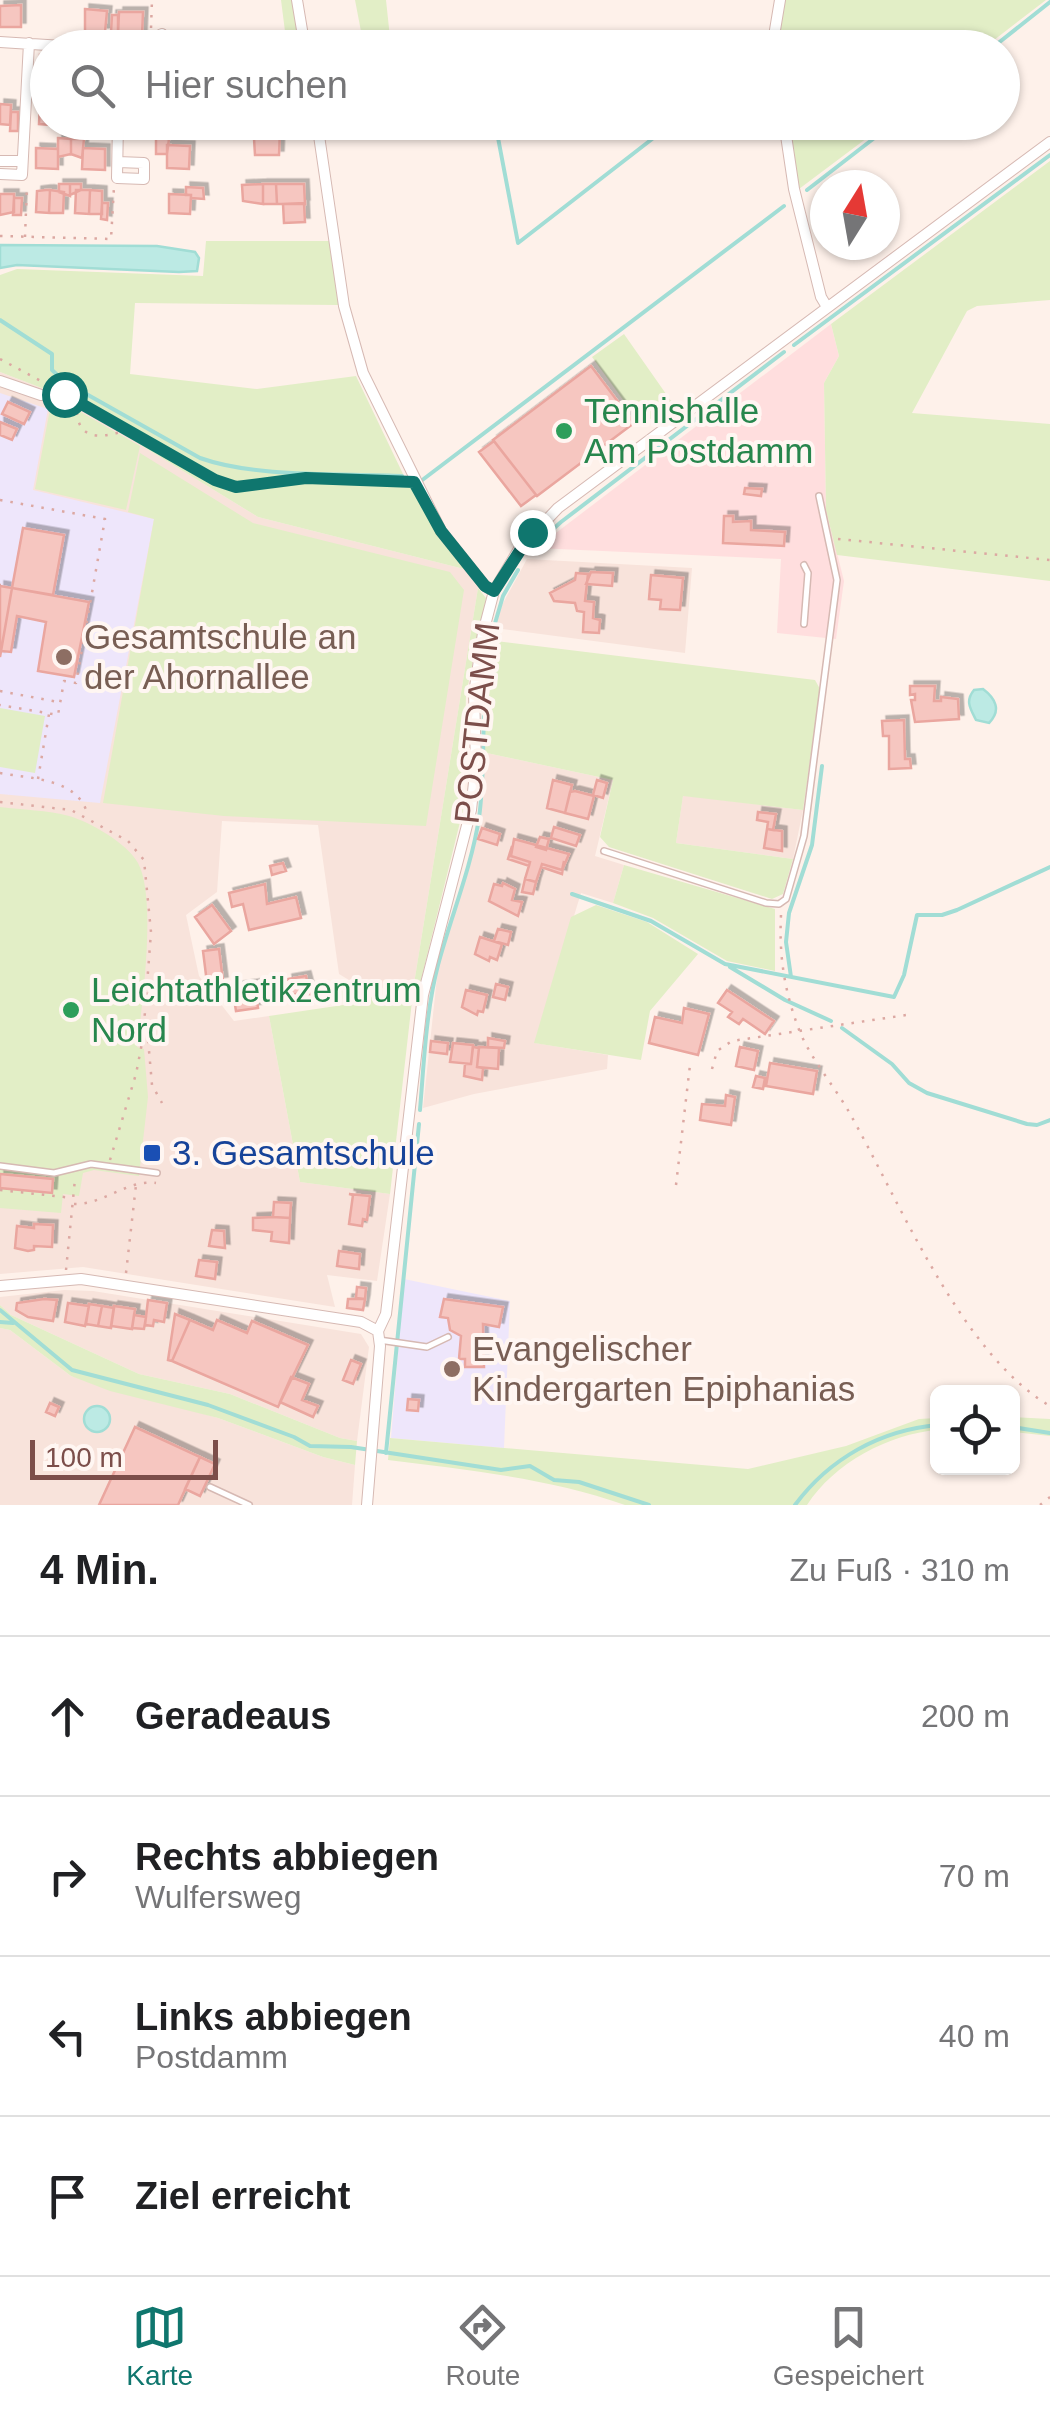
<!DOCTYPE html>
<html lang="de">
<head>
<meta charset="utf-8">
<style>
  body { margin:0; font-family:Helvetica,sans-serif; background:#f2f2f2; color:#202124 }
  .controls { position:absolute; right:30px; bottom:30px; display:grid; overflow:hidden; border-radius:15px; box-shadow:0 2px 8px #0004 }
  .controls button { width:90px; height:90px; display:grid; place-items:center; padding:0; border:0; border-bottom:2px solid #e0e0e0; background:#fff; color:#202124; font:50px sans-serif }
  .compass { position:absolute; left:810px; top:170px; width:90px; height:90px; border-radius:50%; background:#fff; box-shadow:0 2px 8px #0004; rotate:11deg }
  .scale { position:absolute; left:30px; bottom:25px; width:188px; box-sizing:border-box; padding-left:10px; border:5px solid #7c4e4a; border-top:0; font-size:28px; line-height:35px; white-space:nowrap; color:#7c4e4a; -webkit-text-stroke:8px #fff6f2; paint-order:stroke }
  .stop { position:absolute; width:30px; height:30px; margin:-22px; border:8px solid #0f766e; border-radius:50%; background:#fff }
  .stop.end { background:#0f766e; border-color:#fff; box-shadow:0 2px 10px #0008 }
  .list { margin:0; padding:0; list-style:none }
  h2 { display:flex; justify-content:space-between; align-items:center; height:130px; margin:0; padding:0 40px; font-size:42px }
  h2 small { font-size:32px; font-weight:400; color:#757577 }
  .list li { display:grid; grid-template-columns:65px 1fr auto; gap:30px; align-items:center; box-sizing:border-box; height:160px; padding:0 40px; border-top:2px solid #e0e0e0 }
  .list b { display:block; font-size:38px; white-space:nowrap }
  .list p { margin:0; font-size:32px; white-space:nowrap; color:#757577 }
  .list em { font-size:32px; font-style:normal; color:#757577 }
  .icon { flex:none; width:55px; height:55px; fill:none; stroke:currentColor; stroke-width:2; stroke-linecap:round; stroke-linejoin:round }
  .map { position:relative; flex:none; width:1050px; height:1505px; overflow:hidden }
  .search { position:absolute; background:#fff; box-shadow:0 2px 8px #0004; left:30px; right:30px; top:30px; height:110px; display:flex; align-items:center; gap:25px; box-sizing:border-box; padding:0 35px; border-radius:55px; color:#757577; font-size:38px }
  .sheet { height:770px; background:#fff }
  nav { display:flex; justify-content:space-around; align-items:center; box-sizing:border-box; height:140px; border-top:2px solid #e0e0e0; background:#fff; font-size:28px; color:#757577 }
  nav a { display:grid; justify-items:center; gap:5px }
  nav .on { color:#0f766e }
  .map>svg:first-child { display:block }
  .residential { fill:#f8e3db }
  .commercial { fill:#ffdede }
  .education { fill:#eee6fb }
  .green { fill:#e2eec6 }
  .water { fill:#bceae4; stroke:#a1ddd5; stroke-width:2.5 }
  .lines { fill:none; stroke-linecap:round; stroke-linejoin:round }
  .stream { stroke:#a1ddd5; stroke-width:4 }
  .building { fill:#f6c6c0; stroke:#eaa69f; stroke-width:2.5; filter:url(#shadow) }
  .lane-casing { stroke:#d6b9b3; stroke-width:8 }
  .street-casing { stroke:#d6b9b3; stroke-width:12 }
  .path { stroke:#dca8a2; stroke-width:2.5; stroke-dasharray:2.5 8; stroke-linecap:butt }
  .lane { stroke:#fff; stroke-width:5 }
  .street { stroke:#fff; stroke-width:10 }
  .route { stroke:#0f766e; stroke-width:12 }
  .leisure-dot { fill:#2e9e5b; stroke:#fff6f2; stroke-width:4 }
  .education-dot { fill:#8d6e63; stroke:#fff6f2; stroke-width:4 }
  .transit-dot { fill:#1a4fb4; stroke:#fff6f2; stroke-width:4 }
  .labels { text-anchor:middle; stroke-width:8; stroke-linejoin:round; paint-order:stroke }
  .leisure-label { font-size:35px; fill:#27864d; stroke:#fff6f2; text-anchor:start }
  .education-label { font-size:35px; fill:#785e54; stroke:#fff6f2; text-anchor:start }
  .street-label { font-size:35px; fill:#7c4e4a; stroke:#fff6f2 }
  .transit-label { font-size:35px; fill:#164399; stroke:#fff6f2; text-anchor:start }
</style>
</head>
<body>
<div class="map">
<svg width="1050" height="1505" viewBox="0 0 1050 1505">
  <defs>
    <filter id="shadow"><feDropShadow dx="4.5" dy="-4.5" stdDeviation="0" flood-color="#0004"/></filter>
  </defs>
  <rect width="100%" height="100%" fill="#fef1ea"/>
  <path class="residential" d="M0,372L47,390L72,403L258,517L464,569L478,588L413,990L359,986L339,974L318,825L222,821L217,892L186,915L199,976L234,1021L269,1016L300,1182L390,1194L377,1281L327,1275L335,1307L83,1267L0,1274Z
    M527,559L692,568L685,653L495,628L502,605Z
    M482,752L613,780L595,856L624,865L613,903L581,893L535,1043L608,1055L607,1069L474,1094L423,1108L438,968L471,861L479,809Z
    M683,795L803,810L793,859L676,843Z
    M64,1290L93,1291L361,1334L369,1347L357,1441L340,1438L230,1394L139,1374L11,1315L0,1305V1297Z
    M0,1328L10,1330L71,1376L218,1418L323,1457L355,1465L352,1505H0Z"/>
  <path class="commercial" d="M831,324L839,356L824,383L826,509L844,581L836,639L777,633L781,559L536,548Z"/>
  <path class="education" d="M0,393L48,409L33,490L154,519L100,803L0,794Z
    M404,1279L510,1301L504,1448L391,1438Z"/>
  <path class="green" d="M281,0H292L300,47H287Z
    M355,0H386L391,47H364Z
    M784,0H1046L985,47L776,48Z
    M788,123H887L799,189Z
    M1050,161V300L977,306L967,311L912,413L1050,424V581L837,555L826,510L824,383L839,356L831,324Z
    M206,241H329L339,305L135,303L130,374L257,389L356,376L403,474L464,569L258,517L72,403L47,390L0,372V275L17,269L203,276Z
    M624,334L671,401L642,426L592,357Z
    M58,399L140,446L126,510L35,489L50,409Z
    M140,453L253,523L450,572L464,590L426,826L224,816L103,803L154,519L128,512Z
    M478,588L486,598L466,695L463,810L419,988L413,990Z
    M496,641L815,680L820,689L803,810L683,796L676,843L793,859L783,894L772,899L609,847L600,837L613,780L482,752Z
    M0,708L45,716L35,773L0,767Z
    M0,807C22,810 48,810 69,816C90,822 127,843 138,863C157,898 142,1006 137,1047L144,1049L148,1097L139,1176L94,1170L83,1173L79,1196L63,1194L61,1213L0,1208Z
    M624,865L775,909V971L727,961L653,918L613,903Z
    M596,905L647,922L698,954L650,1011L641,1060L534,1043L571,917Z
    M341,990L359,996L412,1001L390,1194L300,1182L269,1016L343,1005Z
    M0,1305L11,1315L139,1374L230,1394L340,1438L357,1441L355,1465L323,1457L218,1418L110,1391L71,1376L10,1330L0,1328Z
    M1013,1417L1050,1419V1436L1013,1432Z
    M937,1418V1430C889,1434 834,1463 807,1505H625C549,1478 467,1470 388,1460L390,1438L748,1469L846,1446L919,1419Z"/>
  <path class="water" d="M0,245L157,246L195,252L199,258L197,271L179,272L17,265L0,268Z
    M983,689C995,698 1002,710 989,723L976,720C970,708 965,701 974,690Z
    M84 1419a13 13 0 1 1 26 0a13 13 0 1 1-26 0Z"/>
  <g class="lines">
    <path class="stream" d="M992,48L1050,2
      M495,122L518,243L674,122
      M807,190L895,122
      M0,320L52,354V370L65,382L200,458C256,478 341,473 402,476
      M794,345L1050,155
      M421,481L784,206
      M533,547L561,522L784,352
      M493,630L503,596L518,570
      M572,894L651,921L725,964L894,997L904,975L917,915H942L957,910L1050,867
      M730,967L785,1000L831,1021
      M791,977L786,942L789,913L812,845L822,766
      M842,1028L892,1064L909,1083L927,1093L1027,1124L1037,1125L1050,1120
      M420,1110C424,1062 426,1011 438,965C451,916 471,869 479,818C487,760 479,701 491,643
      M0,1310L72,1370L208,1405L294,1437L310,1446L351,1447L501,1470L530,1466L554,1480L579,1482L649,1505
      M0,1322L13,1323
      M1012,1427L1050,1433
      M386,1453L419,1124
      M795,1505C829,1459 880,1430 938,1425"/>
  </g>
  <path class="building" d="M21,5V27H0V6Z
    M85,9L107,11L105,32L85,31Z
    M119,12H143L142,36L118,35Z
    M112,15H118V32H111Z
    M181,39H197L196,48H180Z
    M40,55L48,56V80H39Z
    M45,101L48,122L51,125L39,124L40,102Z
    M0,104L11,105L10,125L0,124Z
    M11,112H18V131H10Z
    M129,122H151V138H128Z
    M253,122H286V130H280L279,155H255Z
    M58,138L71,139V154L58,157Z
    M156,138L169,139L167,154H156Z
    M71,139H84L82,158L71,154Z
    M167,145L190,146L189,169L167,168Z
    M36,148L58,149V169L36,168Z
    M83,148L105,149V170L82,169Z
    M59,184H70V196L59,192Z
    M70,184H81V190L70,195Z
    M263,184H276L277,204H263Z
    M263,184V204L243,201L242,185Z
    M276,184H304L305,204H277Z
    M186,187L203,188L204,199L191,198V195H186Z
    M46,190H50L49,213L36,212L37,191Z
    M50,190L64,192L63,213H49Z
    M76,190H90L89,214L75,213Z
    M90,190L102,191V214H89Z
    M0,194H14V212L0,215Z
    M169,194L191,195L190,214L169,213Z
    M14,198H22L21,215H13Z
    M102,203H108L107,220L101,219Z
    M304,203L305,222L284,223L283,204Z
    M591,366L634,423L537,496L493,440Z
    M8,402L30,412L24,424L2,414Z
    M0,422L17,429L12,440L0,435Z
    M494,441L536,495L521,506L479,452Z
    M745,488L762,489L761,496L744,494Z
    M724,516H733V522L751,521V530L785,532L784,546L723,543Z
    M23,528L64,535L53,595L12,588Z
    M591,572L613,573L612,586L586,584Z
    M576,573L588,574L585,601L594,602L593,618L600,620L599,633L583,632L584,612L577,611L575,603L554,601L550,593L575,580Z
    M651,575L683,578L680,610L660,609L661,600L649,599Z
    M0,586L12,588L0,657Z
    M12,588L89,602L74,677L38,671L46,622L17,616L11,652L1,651Z
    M910,686H935L934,701H941V697L958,699L959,719L915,722L911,700H915V694L910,695Z
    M904,720L905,759H910L911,768L889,769V736H883L882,721Z
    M553,780L572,785L565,813L547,808Z
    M597,780L607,783L603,798L593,795Z
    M575,791L594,796L588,819L565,813L570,792Z
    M758,812L776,814L773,830L767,829L768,822L757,820Z
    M554,827L580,835L576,846L551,838Z
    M482,828L500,834L497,845L478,839Z
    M767,829L782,831V851L764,848Z
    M540,837L549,839L546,850L536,847Z
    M514,839L569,854L566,861L562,870L542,864L536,882L525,879L530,862L511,856Z
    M512,846L511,856L530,862L529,866L508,859Z
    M564,861L562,874L541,867L542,864L562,870Z
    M283,863L286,871L272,875L270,866Z
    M525,879L536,882L533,894L522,892Z
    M503,883L515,889L512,900L522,902L518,916L489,901L494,884L502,886Z
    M265,884L267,904L296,897L301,918L249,930L243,904L232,907L229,893Z
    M212,905L231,931L214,944L195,917Z
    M498,929L511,932L508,945L494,941Z
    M480,937L502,944L497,960L490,957L489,961L475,954Z
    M219,949L223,981L207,983L203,951Z
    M306,976L313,1003L304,1004L302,993L291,995L288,979Z
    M255,984L258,1008L236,1011L232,987Z
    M496,984L508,987L505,1000L493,997Z
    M466,990L487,995L483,1012L478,1011L477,1015L462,1007Z
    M727,990L774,1021L765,1034L743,1019L739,1024L728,1017L732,1012L718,1003Z
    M684,1008L709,1014L698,1055L649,1043L655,1017L682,1023Z
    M488,1038L505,1041L504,1048L488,1047Z
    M431,1041L448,1043L447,1054L430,1052Z
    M453,1043L473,1045L471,1064L450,1062Z
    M473,1047L479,1048L477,1067L483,1068L482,1080L464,1076L465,1064H471Z
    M479,1047L499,1048L498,1069L477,1067Z
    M740,1047L758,1051L754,1070L736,1066Z
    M770,1063L817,1071L813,1094L766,1086Z
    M756,1076L765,1078L763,1089L753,1087Z
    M726,1095L735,1097L731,1125L700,1120L702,1104L725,1106Z
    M0,1174L53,1179L52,1193L0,1188Z
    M349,1194L370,1196L367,1220L363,1219L362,1226L349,1224L353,1195Z
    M274,1202L291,1203L290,1218L273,1217Z
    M273,1217L290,1218L289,1243L271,1241L272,1232L253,1230V1218Z
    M34,1224L53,1225L52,1247L34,1246V1250L28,1251L15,1248L17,1226L34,1228Z
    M212,1230L224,1231L225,1248L209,1246Z
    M339,1251L360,1254L359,1269L337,1266Z
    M199,1260L217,1262L215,1279L196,1276Z
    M357,1287L366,1288L365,1299L356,1298Z
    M44,1299L57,1300L53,1321L28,1317L16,1310L17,1303Z
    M348,1299H365L363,1310L347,1308Z
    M444,1299L503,1307L499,1327L483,1324L484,1367H465V1359H459L461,1336L450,1330L448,1318L440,1317Z
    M148,1300L167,1303L164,1322L154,1320L153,1326L145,1325Z
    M68,1303L89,1306L85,1326L65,1322Z
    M89,1304L102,1306L98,1326L86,1324Z
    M102,1306L114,1308L111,1328L98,1326Z
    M114,1306L135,1309L132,1329L111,1326Z
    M175,1314L190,1320L172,1361L168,1360Z
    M134,1315L146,1317L144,1329L132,1328Z
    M190,1320L213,1330L217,1320L247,1333L252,1321L308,1345L278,1407L172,1361Z
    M351,1360L361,1364L353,1384L343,1380Z
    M291,1377L309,1384L302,1400L318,1406L313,1417L280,1402Z
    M408,1399L419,1400L418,1411L407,1410Z
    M50,1403L59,1407L55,1416L46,1412Z
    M135,1427L200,1457L178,1505H99Z
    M200,1457L215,1464L200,1496L185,1489Z"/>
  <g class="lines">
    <defs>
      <path id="lane" d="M804,565L808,573L804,624
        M604,851L766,903L779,904L786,899L804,836L837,580L819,496
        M0,1166L54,1173L91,1164L157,1173
        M379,1340L427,1347L448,1337
        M210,1487L249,1505"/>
      <path id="street" d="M297,0L305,48
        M0,42L94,48
        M135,48L162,34
        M772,48L780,0
        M317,122L344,306L363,373L441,531L485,586L494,591
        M784,122L794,189L821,297L827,307
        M0,161H22
        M118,162L144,163V179L117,178L118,122
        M0,174L22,175L29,43
        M0,381L41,395
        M0,1286L81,1279L361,1322L378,1331
        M367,1505L380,1346L378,1331L386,1314L423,995L471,810L476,764L474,694L483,633L494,591L519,549L558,508L1050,142"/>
    </defs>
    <use href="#lane" class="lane-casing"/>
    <use href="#street" class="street-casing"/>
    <path class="path" d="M151,28L152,0
      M0,236L111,239L114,187
      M25,237L27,185
      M0,359L63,393
      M52,395L64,394L215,479L237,487L306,478L404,482
      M77,402C74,440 98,440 127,430
      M0,500L105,519L76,683L64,681L58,715L0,705
      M838,539L1050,560
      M0,585H1
      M0,691L58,702
      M0,773C32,779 79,778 88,816
      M38,779L49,714
      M0,802L71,810L128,841L144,860L151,932L143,1038L148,1039L152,1085L162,1103
      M781,915C779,955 784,989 798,1027C809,1057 833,1084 849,1112C899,1200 961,1354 1050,1406
      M712,1069L717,1051L732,1041L913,1014
      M110,1160L136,1074L143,1038
      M676,1185L690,1065
      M0,1190L73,1198
      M74,1204C103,1205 128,1179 156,1183
      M66,1270L75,1179
      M126,1273L136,1185
      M1040,1505L1050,1497"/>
    <use href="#lane" class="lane"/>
    <use href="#street" class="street"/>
  </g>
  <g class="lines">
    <path class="route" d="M64,394L215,480L236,487L306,478L414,482L441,531L485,586L494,591L532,532"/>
  </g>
  <g class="leisure-dot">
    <circle cx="564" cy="431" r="10"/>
    <circle cx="71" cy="1010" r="10"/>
  </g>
  <g class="education-dot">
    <circle cx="64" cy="657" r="10"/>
    <circle cx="452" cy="1369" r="10"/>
  </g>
  <rect class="transit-dot" x="142" y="1143" width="20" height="20" rx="5"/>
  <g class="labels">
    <g class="leisure-label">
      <text x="584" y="423">Tennishalle<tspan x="584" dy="40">Am Postdamm</tspan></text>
      <text x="91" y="1002">Leichtathletikzentrum<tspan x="91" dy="40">Nord</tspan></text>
    </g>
    <g class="education-label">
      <text x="84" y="649">Gesamtschule an<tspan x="84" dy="40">der Ahornallee</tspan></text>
      <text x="472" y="1361">Evangelischer<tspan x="472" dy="40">Kindergarten Epiphanias</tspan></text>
    </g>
    <g class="street-label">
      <text transform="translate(477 723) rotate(-84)" y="12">POSTDAMM</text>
    </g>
    <g class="transit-label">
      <text x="172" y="1165">3. Gesamtschule</text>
    </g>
  </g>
</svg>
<div class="controls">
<button><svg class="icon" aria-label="locate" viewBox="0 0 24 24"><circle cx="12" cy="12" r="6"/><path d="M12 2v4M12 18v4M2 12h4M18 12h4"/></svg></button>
</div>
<svg class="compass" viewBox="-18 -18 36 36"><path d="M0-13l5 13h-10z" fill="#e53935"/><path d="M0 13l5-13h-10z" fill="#757577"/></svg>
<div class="scale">100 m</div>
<div class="stop" style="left:64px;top:394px"></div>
<div class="stop end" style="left:532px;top:532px"></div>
<div class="search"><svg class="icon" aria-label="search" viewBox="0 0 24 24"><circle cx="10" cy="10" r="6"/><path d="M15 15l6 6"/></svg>Hier suchen</div>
</div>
<section class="sheet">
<h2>4 Min.<small>Zu Fuß · 310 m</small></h2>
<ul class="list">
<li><svg class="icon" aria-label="ahead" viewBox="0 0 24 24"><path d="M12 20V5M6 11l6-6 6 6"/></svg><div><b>Geradeaus</b></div><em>200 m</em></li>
<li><svg class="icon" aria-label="right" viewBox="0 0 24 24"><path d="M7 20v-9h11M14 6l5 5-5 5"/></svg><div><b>Rechts abbiegen</b><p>Wulfersweg</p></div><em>70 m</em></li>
<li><svg class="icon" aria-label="left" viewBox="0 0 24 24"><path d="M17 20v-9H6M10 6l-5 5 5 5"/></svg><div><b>Links abbiegen</b><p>Postdamm</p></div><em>40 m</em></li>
<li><svg class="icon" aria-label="arrive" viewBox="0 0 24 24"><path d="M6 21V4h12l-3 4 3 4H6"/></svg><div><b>Ziel erreicht</b></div></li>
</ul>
</section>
<nav>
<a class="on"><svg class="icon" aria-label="map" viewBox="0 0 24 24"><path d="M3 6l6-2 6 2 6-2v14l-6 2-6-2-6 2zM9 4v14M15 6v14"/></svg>Karte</a>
<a><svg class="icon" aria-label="directions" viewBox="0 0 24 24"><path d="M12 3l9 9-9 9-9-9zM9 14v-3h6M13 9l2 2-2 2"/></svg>Route</a>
<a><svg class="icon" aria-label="saved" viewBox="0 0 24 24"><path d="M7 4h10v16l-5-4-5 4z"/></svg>Gespeichert</a>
</nav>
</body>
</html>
